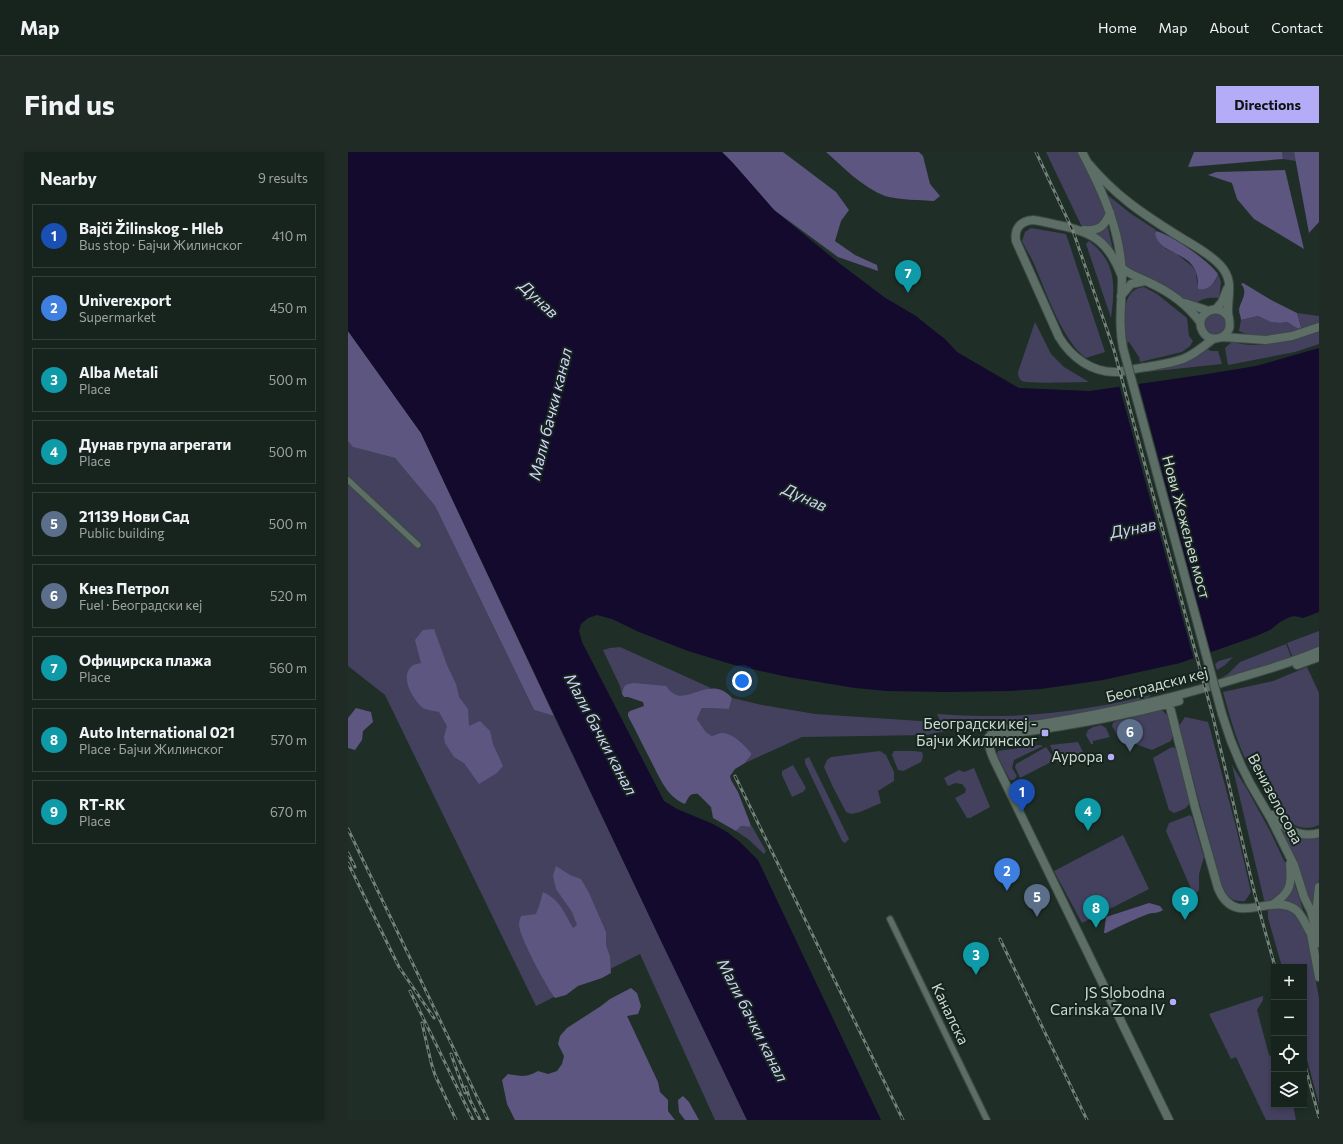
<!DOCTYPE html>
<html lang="en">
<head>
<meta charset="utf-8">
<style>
  body { margin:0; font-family:Commissioner,sans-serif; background:#202b26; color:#f1f3f6 }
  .controls { position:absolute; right:12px; bottom:12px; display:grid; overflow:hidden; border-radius:0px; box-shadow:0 2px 6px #0003 }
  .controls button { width:36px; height:36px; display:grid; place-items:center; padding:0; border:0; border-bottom:1px solid #36403b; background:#17231d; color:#f1f3f6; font:20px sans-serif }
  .you { position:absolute; left:394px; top:529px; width:14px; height:14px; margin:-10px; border:3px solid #fff; border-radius:50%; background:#1a73e8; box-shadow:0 0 0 6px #1a73e833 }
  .badge { display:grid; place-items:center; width:26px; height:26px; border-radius:50%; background:#b5acf8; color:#fff; font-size:13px; font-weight:700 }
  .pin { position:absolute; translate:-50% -33px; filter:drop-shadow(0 1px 2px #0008) }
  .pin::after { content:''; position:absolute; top:21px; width:14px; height:12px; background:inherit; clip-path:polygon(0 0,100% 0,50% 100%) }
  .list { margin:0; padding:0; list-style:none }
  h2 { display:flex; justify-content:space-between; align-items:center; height:52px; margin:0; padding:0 16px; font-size:17px }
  h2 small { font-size:13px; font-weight:400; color:#9ea4a4 }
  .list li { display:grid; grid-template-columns:26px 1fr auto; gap:12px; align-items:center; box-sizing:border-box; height:64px; margin:0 8px 8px; padding:0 8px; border:1px solid #36403b; border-radius:0px }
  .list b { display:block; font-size:15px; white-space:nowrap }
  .list p { margin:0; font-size:13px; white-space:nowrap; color:#9ea4a4 }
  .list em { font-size:13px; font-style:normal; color:#9ea4a4 }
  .icon { flex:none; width:22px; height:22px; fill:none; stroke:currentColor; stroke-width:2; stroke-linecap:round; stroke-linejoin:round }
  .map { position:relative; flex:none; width:971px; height:968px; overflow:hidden; border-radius:0px }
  header { display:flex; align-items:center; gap:24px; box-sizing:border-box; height:56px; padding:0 20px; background:#17231d; border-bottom:1px solid #36403b }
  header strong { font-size:19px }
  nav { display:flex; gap:22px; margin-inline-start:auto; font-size:14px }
  .intro { display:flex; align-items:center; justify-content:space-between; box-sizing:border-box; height:96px; padding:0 24px }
  h1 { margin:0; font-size:28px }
  .button { padding:10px 18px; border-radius:0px; background:#b5acf8; color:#111; font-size:14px; font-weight:700 }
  main { display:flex; gap:24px; padding:0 24px }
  aside { flex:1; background:#17231d; border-radius:0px; box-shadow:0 2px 6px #0003 }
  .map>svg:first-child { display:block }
  .green { fill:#44415f }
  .forest { fill:#5c5680 }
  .water { fill:#130a2d }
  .pier { fill:#1f2f27 }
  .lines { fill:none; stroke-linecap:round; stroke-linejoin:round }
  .street-casing { stroke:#3b4943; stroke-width:8 }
  .secondary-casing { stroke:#3b4943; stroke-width:10 }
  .street { stroke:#5c6e65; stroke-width:5.5 }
  .secondary { stroke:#5c6e65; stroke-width:8 }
  .rail-casing { stroke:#75827b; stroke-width:3 }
  .rail { stroke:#15251e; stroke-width:1.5; stroke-dasharray:4.5; stroke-linecap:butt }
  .secondary-bridge-casing { stroke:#3b4943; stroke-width:10; stroke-linecap:butt }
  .secondary-bridge { stroke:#5c6e65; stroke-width:8 }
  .poi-dot { fill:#b5acf8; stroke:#15251e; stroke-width:1.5 }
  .labels { text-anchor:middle; stroke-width:4; stroke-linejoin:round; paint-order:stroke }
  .street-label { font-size:15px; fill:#cfd9d4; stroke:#15251e }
  .poi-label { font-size:15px; fill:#cfd9d4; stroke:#15251e; text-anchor:end }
  .water-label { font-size:16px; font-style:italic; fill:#d3d0fa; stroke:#15251e }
</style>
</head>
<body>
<header>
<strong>Map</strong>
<nav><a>Home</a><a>Map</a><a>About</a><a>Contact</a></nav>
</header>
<div class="intro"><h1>Find us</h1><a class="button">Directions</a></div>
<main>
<aside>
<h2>Nearby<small>9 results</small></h2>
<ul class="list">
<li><span class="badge" style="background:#1a4fb4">1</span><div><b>Bajči Žilinskog - Hleb</b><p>Bus stop · Бајчи Жилинског</p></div><em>410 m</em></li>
<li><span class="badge" style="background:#3f7fe0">2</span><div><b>Univerexport</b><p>Supermarket</p></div><em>450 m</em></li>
<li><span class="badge" style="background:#0f9aa8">3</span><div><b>Alba Metali</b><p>Place</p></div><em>500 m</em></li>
<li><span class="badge" style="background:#0f9aa8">4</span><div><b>Дунав група агрегати</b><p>Place</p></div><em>500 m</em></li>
<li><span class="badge" style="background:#5c6f8a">5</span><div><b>21139 Нови Сад</b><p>Public building</p></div><em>500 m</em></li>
<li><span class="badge" style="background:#5c6f8a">6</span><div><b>Кнез Петрол</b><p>Fuel · Београдски кеј</p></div><em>520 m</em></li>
<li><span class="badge" style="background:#0f9aa8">7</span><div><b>Официрска плажа</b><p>Place</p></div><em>560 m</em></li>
<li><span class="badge" style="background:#0f9aa8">8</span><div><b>Auto International 021</b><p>Place · Бајчи Жилинског</p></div><em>570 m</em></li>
<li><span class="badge" style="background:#0f9aa8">9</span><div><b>RT-RK</b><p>Place</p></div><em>670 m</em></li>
</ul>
</aside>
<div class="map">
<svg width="971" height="968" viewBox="0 0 971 968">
  <rect width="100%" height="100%" fill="#1f2f27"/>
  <path class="green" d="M698,0H729C736,12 759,50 758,63C757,67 752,71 748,75H734Z
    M934,0H946L948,9L935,7Z
    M756,40L782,61L808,78L807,82L818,97L829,102L845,115L848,120L849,131L853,137C864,134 867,133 870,122L873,130L871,146C862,145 853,146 846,153L774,114Z
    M759,71L766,102L745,82Z
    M683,76L718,82L757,200L738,206C715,190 698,140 687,114C683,105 678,97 674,89L677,80Z
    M741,89C769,110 767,134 763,166L738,92Z
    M796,135L809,142L839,166L841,184L845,189L842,194L834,200L792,210L791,205L781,190L779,191C776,173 771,137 796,135Z
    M949,161L971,164V173C943,181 920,192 891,179L893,168L910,164C923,169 924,172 939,170L942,172L953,174Z
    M856 172a11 11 0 1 1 22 0a11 11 0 1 1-22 0Z
    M687,170L703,202L716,215L741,230C731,230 678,232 674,229C671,227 670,224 670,220Z
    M971,179V192L947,200L880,213L877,196L884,190C914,198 942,188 971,179Z
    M857,196L863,199H870L874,212L788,221L787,217L818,212Z
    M0,289L6,295L47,306L87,354L186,558L206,564L399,968H367L292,802L188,854L37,543L0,514Z
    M971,479V497L945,506L939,491Z
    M938,492L944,507L873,530L872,527L880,522L892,510Z
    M272,495L363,536L337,544L275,536L274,542L272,534L255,498L262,496Z
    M885,505L877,513L869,518L867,512L871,509Z
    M959,515L971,541V673C942,686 924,651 912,631C907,622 901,613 896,604C887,584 881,561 875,540L925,529Z
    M803,543L799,547L745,560L656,574V568L652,567H596L592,569L589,562C605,563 621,564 637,564C693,565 749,556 803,543Z
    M384,546L414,553L467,562L587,570L601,574L602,578L578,583L454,585L397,611L404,602C398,594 384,580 374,581C371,581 367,583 364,584L358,580L349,567L354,556L381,557Z
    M813,558C822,562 827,580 823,589L804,598L771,586L764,574L765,571L769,569Z
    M837,565L860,570L862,577L888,675L903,740L897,749C886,750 883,747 875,740L831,574Z
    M753,573L758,576L762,585L745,589V592H743L738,583L740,578L745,575Z
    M730,590L736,602L715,612L714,610L710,612L702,593Z
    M692,593L695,594L666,608L664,616L669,624L666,628H662L649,603L650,599Z
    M698,595L707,608L672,626L667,615L668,612Z
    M825,595L828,597L842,648C841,657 833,658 826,661L821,658L805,606L822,596Z
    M532,599L538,603L546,620V629L530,639L533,651L512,660L503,662L498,660L484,633L476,615L479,608L483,605Z
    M546,599H566L574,600L575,605L573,610L555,619L550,618L544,603Z
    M461,605L501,687L497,691L494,689L457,611V607Z
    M445,613L458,636L455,640L444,645L434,623V619Z
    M884,613L899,637L922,679L940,717L941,726L933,745L917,752Z
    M626,616L642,655L622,666H619L607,646L617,641L618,637L614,632L607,631L600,634L596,626L611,618L616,620Z
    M842,663L844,665L856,705L851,722V738L848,741L844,739L818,679L821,671Z
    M402,671L418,699L416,702L400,687L388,679L393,674L402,675Z
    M930,675C946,685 953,687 971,684V726L966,761Z
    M775,683L801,737L734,771L706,719Z
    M946,730L956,761L950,756L935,749L944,738Z
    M942,756L951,763L959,781L971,846V952L956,897V815H934L920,766V757Z
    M915,844V848L909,858L921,903L926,906V953H945L948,968H918L888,905L883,907L861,862Z"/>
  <path class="forest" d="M374,0H435L488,40L501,58L493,69L487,89L507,103L529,113L530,119L490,105L426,58L384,10Z
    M478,0H571L575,4L582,32L592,44L586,49C573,48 550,48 537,44C514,35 496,16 478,0Z
    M846,0H934L935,7L840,15Z
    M946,0H971V70L961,81Z
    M937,18L956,97L906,67L889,47L884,31L860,23L868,20Z
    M808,79C824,83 861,109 870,122C867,131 861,139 850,137C850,132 850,125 848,120C841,100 812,102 807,82Z
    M895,131L925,149L949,161L953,175L951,177L939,170L932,171L923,170L910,164L893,168C893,165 891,161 891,158C892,149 901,141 893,132Z
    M0,179L73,281L206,564L186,558L87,354L47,306L5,295L0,289Z
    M86,477L99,513L108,532L111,545L120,557L121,574L132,569L142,579L145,592L155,614L149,621L131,632L116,611L106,605L97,591L96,585L99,574L91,560C86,559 79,558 75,556C65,548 51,524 64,514C66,512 70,512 73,511L67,488L75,478Z
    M286,531L318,534C320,536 322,540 325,541C341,552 363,522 384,546L381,557L354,556L349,567L358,580L364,584C367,583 371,581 374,581C384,580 398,594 404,602L397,611L387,617L382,624L383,628L390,640L402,671V675L393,674L388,679L365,666L363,655L350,642C341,641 341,645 337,652C318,644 312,626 303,609C295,594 288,579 280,564V561L282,559L296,554L295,550L280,545H276L274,542C275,533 278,532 286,531Z
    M8,556L23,560L25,570L15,579L14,588L7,598L0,596V566Z
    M208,714L222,723L233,727L241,741L258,780V793L262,805L263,821L254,826L230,834L218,843L207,846C198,834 172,786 171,773C171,770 172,767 173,764L188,762L192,751L195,740C212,748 216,760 225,776L229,773L224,760L208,737L205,724Z
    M801,751L812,754L815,758C809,762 806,760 800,762C785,768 771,774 758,781H756L758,765Z
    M283,836L289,841L293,854L290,862L279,864L310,930L312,940L320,948V959L327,968H167L159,952L154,928L160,922C173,924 178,926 190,919L200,922L209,919L214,912L216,904L210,892L212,884L219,876L253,854L262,847Z
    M335,944L341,950L351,968H337L331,960L330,948Z"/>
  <path class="water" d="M0,0H374L384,10L426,58L491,111L536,145L568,164L584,177L597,187L609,200L671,236L742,239L853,223L908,214L971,196V460L955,466L947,464L942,465L932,470L922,478L906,485L832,511L755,528L693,537L661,539L598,540L539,539L507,536L440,525L386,513L340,499L291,480L264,467L249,463L240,466L233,472L231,479L234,490L316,649L329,657L365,672L379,680L392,690L410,708L533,968H399L314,791L73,281L0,179Z"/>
  <path class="pier" d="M790,230L863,502L846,508L771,233Z"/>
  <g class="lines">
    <defs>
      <path id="street" d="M0,328L70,393
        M542,767L639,968"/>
      <path id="secondary" d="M734,0C755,40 773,79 774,125C774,149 770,172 775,196
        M740,11C767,43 792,60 827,82C841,91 860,100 872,113C886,128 880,141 880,159C880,165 883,171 881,177C877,188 861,190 855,180C844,163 870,147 881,166
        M736,78C751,79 756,75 762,61
        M773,115C781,123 791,125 800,130C820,139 839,152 852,170
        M774,125C761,90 746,80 710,73C701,71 693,69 685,68C672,69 666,77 668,89L711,185C723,205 744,221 769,220C779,219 789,216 799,215C810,213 824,211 835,207C846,203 856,194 865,187
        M773,144L783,132L797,129
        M837,151L861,159
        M868,157L874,150L879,137
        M874,185L918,188L944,184L971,175
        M949,513L971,505
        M820,547L847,655L870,736C887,778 924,739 948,758C955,764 958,774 963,782
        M874,562L883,589L893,613L902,631L923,667L946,713L956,745L963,759L971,791
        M641,585L646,584C708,576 770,566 831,549
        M924,663C937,678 952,686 971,681
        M924,753C942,741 944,734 942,712
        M969,770V753L971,735
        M962,777L971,825
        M821,968L650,616C645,606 633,584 649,578C730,568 809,551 887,527C916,518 944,511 971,499"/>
    </defs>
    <use href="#street" class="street-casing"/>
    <use href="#secondary" class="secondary-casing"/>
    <use href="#street" class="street"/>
    <use href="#secondary" class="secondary"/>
    <defs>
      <path id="rail" d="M688,0L725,79L766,198L865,565L907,743L927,815
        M387,624L555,968
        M0,677L140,968
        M0,701L7,715
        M0,711L51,815L86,866
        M652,787L739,968
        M62,839L125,968
        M74,871L83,910L87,923L108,968
        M103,902L117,941
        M956,910L971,965
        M118,935L122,948L132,968"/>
    </defs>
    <use href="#rail" class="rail-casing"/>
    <use href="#rail" class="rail"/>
    <defs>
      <path id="secondary-bridge" d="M775,196L874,562"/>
    </defs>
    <use href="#secondary-bridge" class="secondary-bridge-casing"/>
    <use href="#secondary-bridge" class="secondary-bridge"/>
  </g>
  <g class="poi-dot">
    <rect x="693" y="577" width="8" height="8" rx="2"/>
    <circle cx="763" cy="605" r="4"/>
    <circle cx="825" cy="850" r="4"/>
  </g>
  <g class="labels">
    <g class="street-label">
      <text transform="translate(838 375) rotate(75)" y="5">Нови Жежељев мост</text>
      <text transform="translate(809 533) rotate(-14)" y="5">Београдски кеј</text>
      <text transform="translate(927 647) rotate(62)" y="5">Венизелосова</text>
      <text transform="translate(602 862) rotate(64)" y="5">Каналска</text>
    </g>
    <g class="poi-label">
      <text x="689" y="577">Београдски кеј -<tspan x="689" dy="17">Бајчи Жилинског</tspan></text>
      <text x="755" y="610">Аурора</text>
      <text x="817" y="846">JS Slobodna<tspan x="817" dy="17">Carinska Zona IV</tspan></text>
    </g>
    <g class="water-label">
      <text transform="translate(191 147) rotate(43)" y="6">Дунав</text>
      <text transform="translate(202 262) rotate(-76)" y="6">Мали бачки канал</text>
      <text transform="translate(457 345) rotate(24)" y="6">Дунав</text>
      <text transform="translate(785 376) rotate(-11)" y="6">Дунав</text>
      <text transform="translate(253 582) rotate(62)" y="6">Мали бачки канал</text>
      <text transform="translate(405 868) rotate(63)" y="6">Мали бачки канал</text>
    </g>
  </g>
</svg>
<div class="controls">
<button>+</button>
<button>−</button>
<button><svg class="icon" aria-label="locate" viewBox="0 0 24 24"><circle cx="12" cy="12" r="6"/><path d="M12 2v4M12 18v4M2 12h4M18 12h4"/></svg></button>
<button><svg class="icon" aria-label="layers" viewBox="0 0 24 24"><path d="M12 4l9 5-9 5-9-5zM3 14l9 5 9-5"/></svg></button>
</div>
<div class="you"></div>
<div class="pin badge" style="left:674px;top:660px;background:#1a4fb4">1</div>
<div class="pin badge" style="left:659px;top:739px;background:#3f7fe0">2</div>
<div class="pin badge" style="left:628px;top:823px;background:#0f9aa8">3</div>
<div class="pin badge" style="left:740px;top:679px;background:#0f9aa8">4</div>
<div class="pin badge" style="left:689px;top:765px;background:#5c6f8a">5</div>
<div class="pin badge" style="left:782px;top:600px;background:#5c6f8a">6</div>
<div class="pin badge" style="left:560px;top:141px;background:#0f9aa8">7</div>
<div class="pin badge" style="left:748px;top:776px;background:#0f9aa8">8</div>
<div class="pin badge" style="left:837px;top:768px;background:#0f9aa8">9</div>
</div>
</main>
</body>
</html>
